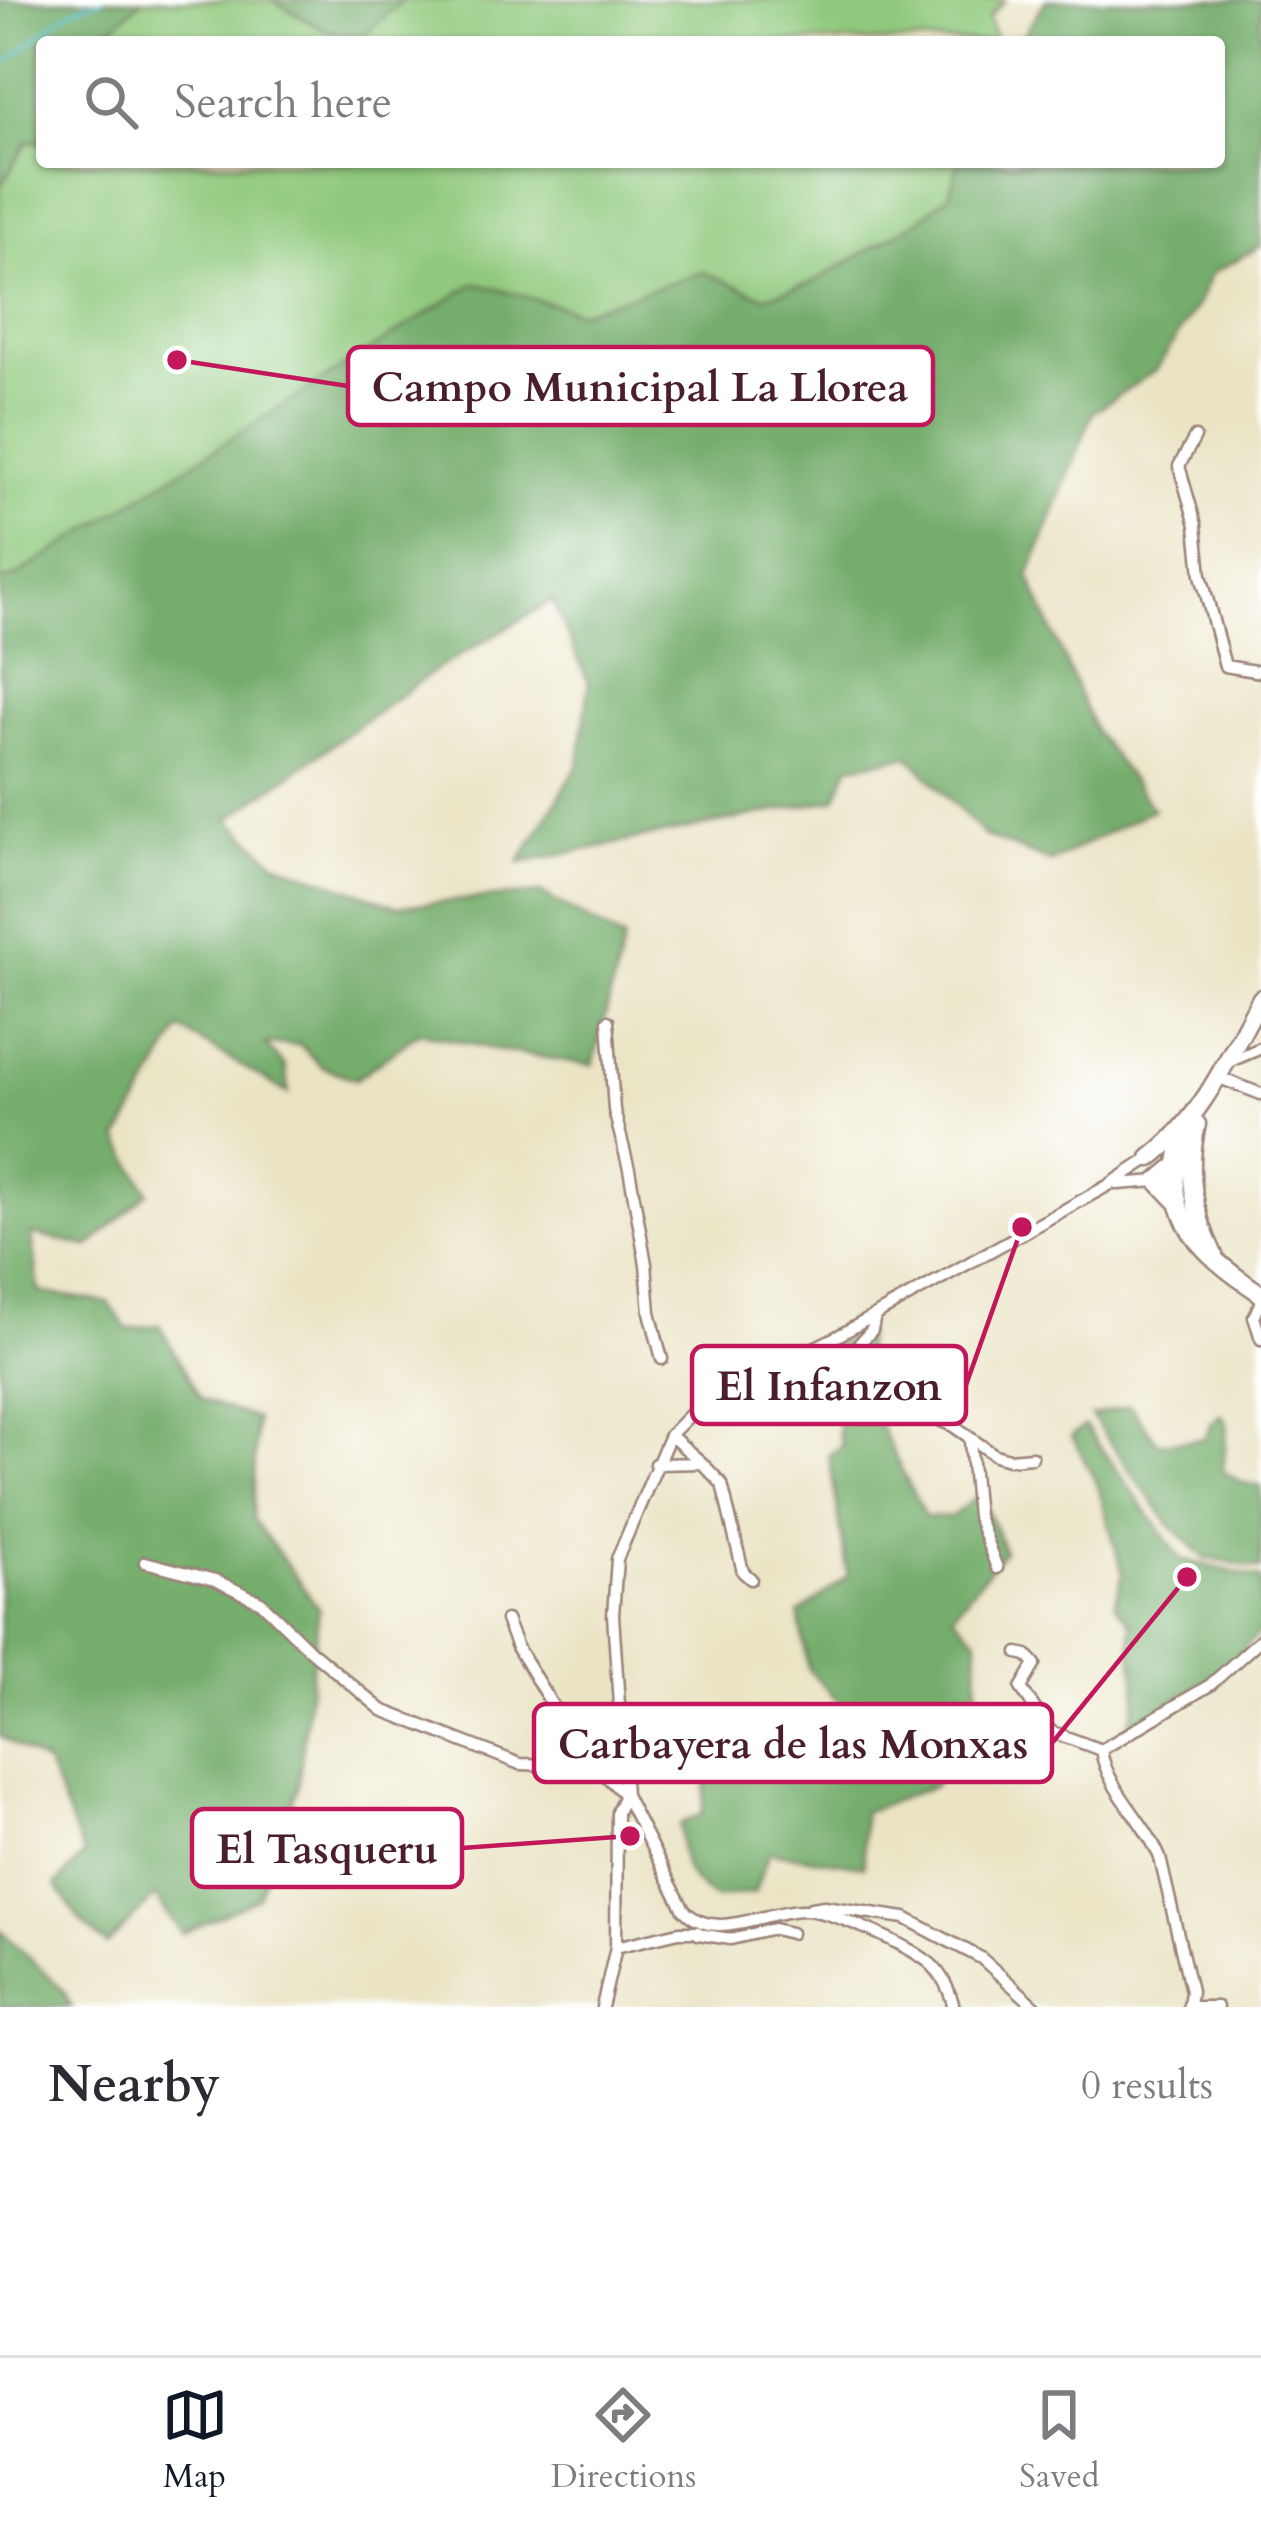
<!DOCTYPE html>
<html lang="en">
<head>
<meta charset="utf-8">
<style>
  body { margin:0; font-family:Cardo,serif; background:#f2f2f3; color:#2b2b33 }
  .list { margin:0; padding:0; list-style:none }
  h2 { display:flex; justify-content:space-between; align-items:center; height:156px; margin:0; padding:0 48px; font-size:51px }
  h2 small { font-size:39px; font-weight:400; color:#7c7c81 }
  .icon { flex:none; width:66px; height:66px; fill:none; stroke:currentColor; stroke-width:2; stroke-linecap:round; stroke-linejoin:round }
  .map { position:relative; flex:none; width:1261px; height:2007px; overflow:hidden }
  .search { position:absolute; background:#fff; box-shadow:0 3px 9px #0004; left:36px; right:36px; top:36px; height:132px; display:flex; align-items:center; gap:30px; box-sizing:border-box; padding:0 42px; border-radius:12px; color:#7c7c81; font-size:45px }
  .sheet { height:348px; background:#fff }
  nav { display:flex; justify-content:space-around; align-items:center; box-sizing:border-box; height:168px; border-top:3px solid #e1e1e2; background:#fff; font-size:33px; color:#7c7c81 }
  nav a { display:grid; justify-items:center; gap:6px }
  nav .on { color:#111827 }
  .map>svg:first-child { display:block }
  .green { fill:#90c97d; stroke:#6d7454; stroke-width:3 }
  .forest { fill:#74ad6c; stroke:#5f664c; stroke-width:3 }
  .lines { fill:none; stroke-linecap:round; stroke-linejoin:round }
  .stream { stroke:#50bec6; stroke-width:3 }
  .minor-casing { stroke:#9a8278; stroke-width:15 }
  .highway-casing { stroke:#9a8278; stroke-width:21 }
  .minor { stroke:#fff; stroke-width:10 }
  .highway { stroke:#fff; stroke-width:16 }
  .leader { fill:none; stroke:#c2185b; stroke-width:4.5 }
  .callout-dot { fill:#c2185b; stroke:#fff; stroke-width:4.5 }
  .callout { fill:#fff; stroke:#c2185b; stroke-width:4.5 }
  .callout-label { font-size:42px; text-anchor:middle; font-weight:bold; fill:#4a1f2b }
</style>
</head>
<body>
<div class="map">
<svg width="1261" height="2007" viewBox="0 0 1261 2007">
  <rect width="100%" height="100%" fill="#fff"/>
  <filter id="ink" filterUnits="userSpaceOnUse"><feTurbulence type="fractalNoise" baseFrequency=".00833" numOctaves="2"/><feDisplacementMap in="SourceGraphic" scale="24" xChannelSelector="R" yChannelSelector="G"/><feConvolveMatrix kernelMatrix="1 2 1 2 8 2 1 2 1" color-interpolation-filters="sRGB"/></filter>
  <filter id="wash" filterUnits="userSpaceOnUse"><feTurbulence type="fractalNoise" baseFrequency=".004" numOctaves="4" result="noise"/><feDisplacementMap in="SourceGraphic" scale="48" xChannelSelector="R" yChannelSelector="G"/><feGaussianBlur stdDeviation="2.7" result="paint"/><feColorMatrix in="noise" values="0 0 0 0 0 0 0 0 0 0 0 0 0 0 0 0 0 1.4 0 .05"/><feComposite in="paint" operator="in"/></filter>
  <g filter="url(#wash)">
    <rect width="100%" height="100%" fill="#eae4c5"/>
    <path class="green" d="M142,0H272L322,29L361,37L403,0H1005L989,17L996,42H96Z
      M42,141V162H959L949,195L915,223L810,284L764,297L703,272L580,312L475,283L13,579L0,580V187L27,142Z"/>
    <path class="forest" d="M0,0H142L96,42H42V141L27,142L0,187Z
      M272,0H403L362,37L322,29Z
      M1046,0H1261V246L1211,274L1196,307L1156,370L1093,412L1029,576L1095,732L1153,809L1051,862L985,836L909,756L849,766L836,799L519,863L579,764L589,683L552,601L434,671L229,819L277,863L397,906L541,893L624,940L593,1065L502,1051L419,1032L356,1079L322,1067L300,1045L265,1044L285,1066L289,1094L180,1029L119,1139L148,1192L89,1247L32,1234L39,1292L109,1303L127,1329L159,1325L201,1399L256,1419L253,1519L319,1609L298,1786L258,1897L182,1934L155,1896L107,1945L81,1922L56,1885L84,1854L47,1765L0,1736V580L13,578L475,283L580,312L703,272L764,297L810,284L915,223L949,195L959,162H1219V42H1019Z
      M866,1330L865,1349L856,1367L869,1405L925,1517H951L981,1494L1004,1551L953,1614L978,1639L977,1706L949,1739L934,1786L863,1812L864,1866L769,1852L754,1893L715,1898C681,1876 681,1863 680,1824L702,1814L708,1772L741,1718L789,1736L841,1705L808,1669L799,1614L848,1576L829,1455L842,1446L838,1433L841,1396L817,1355Z
      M1130,1406L1158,1443L1205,1439L1211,1423L1221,1414L1227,1423L1223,1471L1243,1483L1261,1486V1569L1205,1558L1169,1524L1091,1416Z
      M1085,1426L1181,1559L1261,1579V1631L1224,1671L1124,1731C1150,1691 1126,1665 1132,1624L1115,1604L1123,1574L1098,1486L1072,1436Z
      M0,1930L63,1990L71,2007H0Z"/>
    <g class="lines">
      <path class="stream" d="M0,65C37,44 57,8 102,0"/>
    </g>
  </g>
  <g filter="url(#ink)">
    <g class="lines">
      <defs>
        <path id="minor" d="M1195,437L1179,466L1196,525L1201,575L1225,666L1261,672
          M608,1021L614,1110L629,1169L646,1264L650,1312L662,1359
          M1226,1063L1261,1048
          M1217,1077L1261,1094
          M1118,1184L1157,1181
          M1261,1301L1254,1317L1261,1339
          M875,1316L872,1330L850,1354L857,1385L953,1426L995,1455L1009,1459L1032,1457
          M670,1435L702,1463
          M970,1441L977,1516L997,1568
          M655,1464L702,1463L722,1484L743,1572L751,1579
          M145,1562L215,1580L261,1602L311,1651L382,1710L520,1764L552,1765L584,1755
          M506,1620L517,1647L578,1748L623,1793
          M1018,1653L1027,1655L1035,1664L1021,1688L1050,1731L1101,1750
          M811,1908L824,1906L905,1918L981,1958L1036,2007
          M698,1934L731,1939L774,1929L791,1933
          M616,1947L679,1932H698
          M1189,2006L1191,1991L1160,1858C1145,1820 1107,1790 1101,1750L1210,1685L1261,1639
          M602,2007L616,1947L617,1812L625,1795
          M954,2007C950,1992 943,1976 932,1965C911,1946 830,1909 802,1910C763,1911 715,1943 684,1910L625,1795L613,1615L617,1559L670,1435L701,1404L836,1337L1109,1185L1150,1158
          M1188,2007H1217"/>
        <path id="highway" d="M1197,1124C1186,1173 1193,1211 1214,1255
          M1186,1126C1157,1212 1192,1248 1261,1294
          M1150,1158C1203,1118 1229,1055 1261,998
          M1177,1202L1157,1181L1179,1163"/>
      </defs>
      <use href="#minor" class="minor-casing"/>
      <use href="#highway" class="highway-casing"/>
      <use href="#minor" class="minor"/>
      <use href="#highway" class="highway"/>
    </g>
  </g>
  <path class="leader" d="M177 360L348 386M1022 1227L966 1385M1187 1577L1052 1743M630 1836L462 1848"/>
  <g class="callout-dot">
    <circle cx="177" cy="360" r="12"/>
    <circle cx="1022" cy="1227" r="12"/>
    <circle cx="1187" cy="1577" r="12"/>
    <circle cx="630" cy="1836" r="12"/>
  </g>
  <g class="callout">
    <rect x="348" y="347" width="585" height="78" rx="12"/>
    <rect x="692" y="1346" width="274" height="78" rx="12"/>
    <rect x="534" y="1704" width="518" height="78" rx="12"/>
    <rect x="192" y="1809" width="270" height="78" rx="12"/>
  </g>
  <g class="callout-label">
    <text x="640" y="401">Campo Municipal La Llorea</text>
    <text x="829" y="1400">El Infanzon</text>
    <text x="793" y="1758">Carbayera de las Monxas</text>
    <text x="327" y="1863">El Tasqueru</text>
  </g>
</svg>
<div class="search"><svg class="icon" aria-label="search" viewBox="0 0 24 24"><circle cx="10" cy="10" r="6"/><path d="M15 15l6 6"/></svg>Search here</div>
</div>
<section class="sheet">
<h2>Nearby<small>0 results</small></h2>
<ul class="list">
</ul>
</section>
<nav>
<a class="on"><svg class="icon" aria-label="map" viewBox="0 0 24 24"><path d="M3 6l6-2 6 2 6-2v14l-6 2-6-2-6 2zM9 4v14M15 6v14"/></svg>Map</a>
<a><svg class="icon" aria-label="directions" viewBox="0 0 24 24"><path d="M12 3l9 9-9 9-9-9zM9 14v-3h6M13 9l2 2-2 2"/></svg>Directions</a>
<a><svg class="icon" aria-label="saved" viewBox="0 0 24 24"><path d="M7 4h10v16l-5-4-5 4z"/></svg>Saved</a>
</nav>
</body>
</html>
